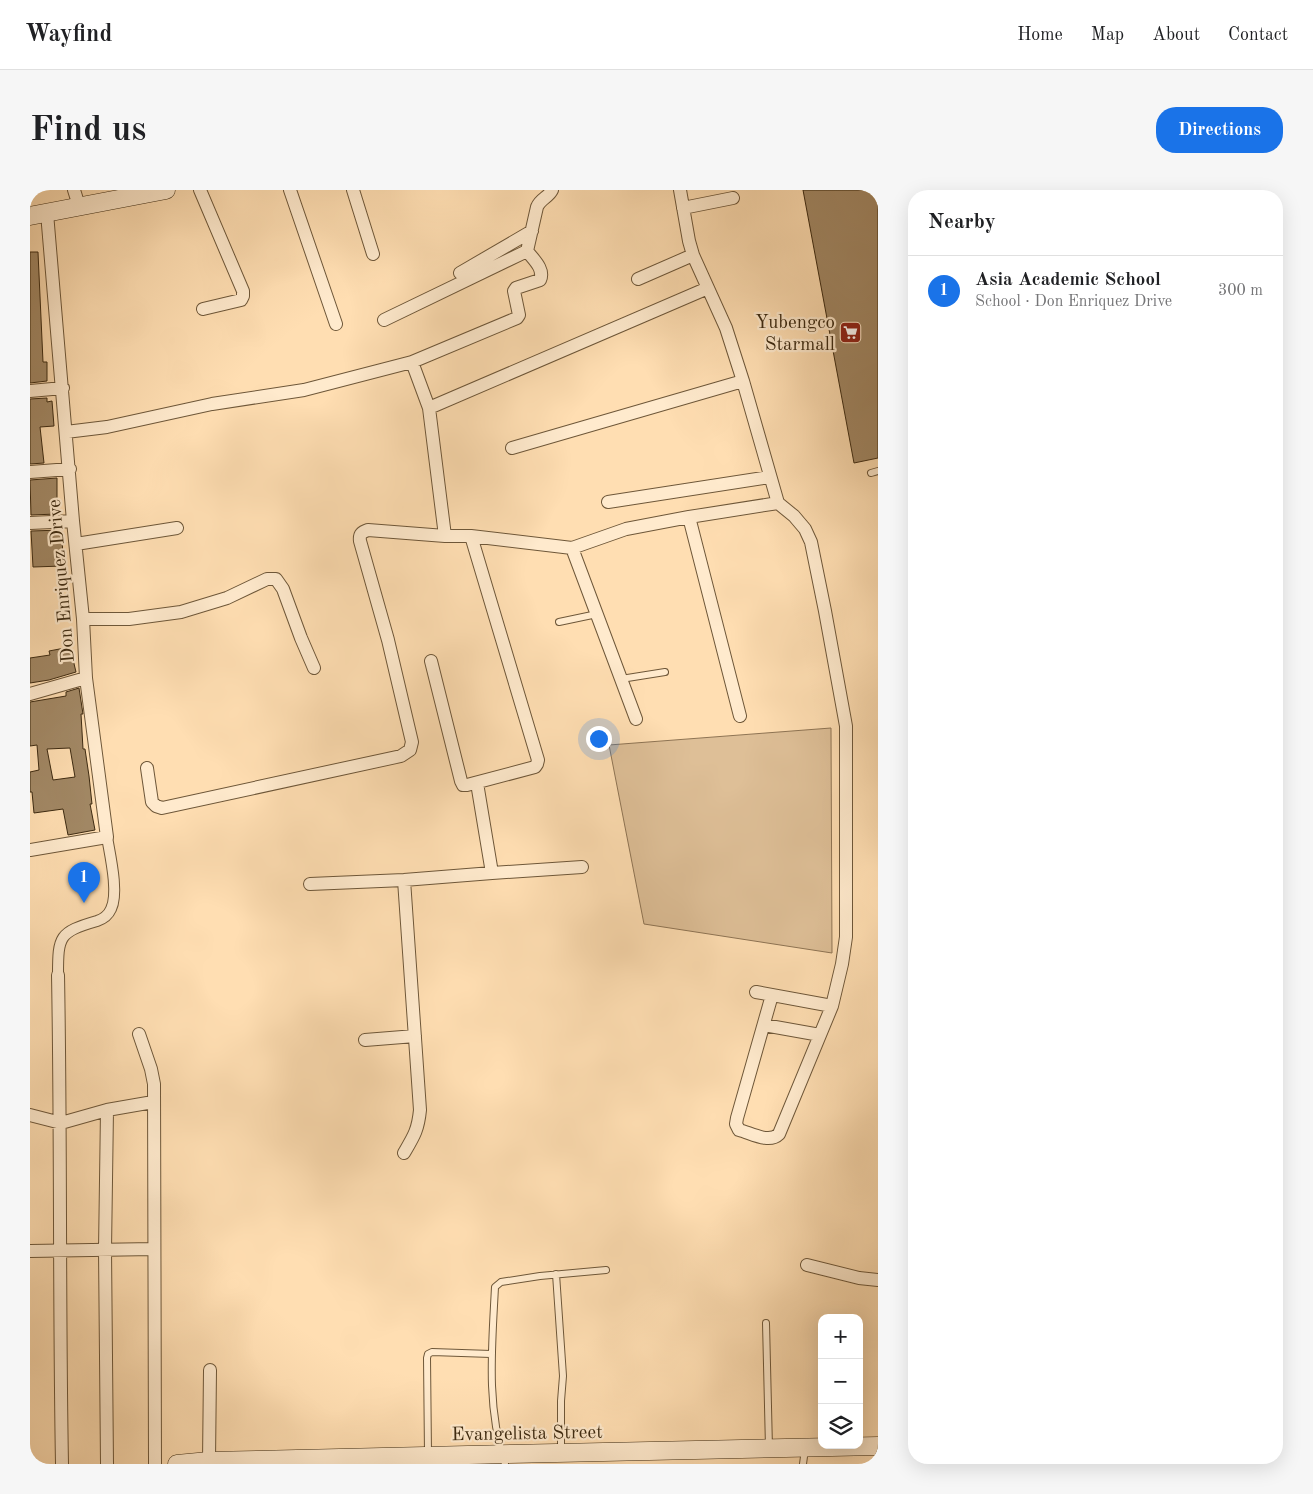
<!DOCTYPE html>
<html lang="en">
<head>
<meta charset="utf-8">
<style>
  body { margin:0; font-family:"Old Standard TT",serif; background:#f6f6f6; color:#202124 }
  .controls { position:absolute; right:15px; bottom:15px; display:grid; overflow:hidden; border-radius:10px; box-shadow:0 5px 20px #0002 }
  .controls button { width:45px; height:45px; display:grid; place-items:center; padding:0; border:0; border-bottom:1px solid #e0e0e0; background:#fff; color:#202124; font:25px sans-serif }
  .you { position:absolute; left:568px; top:548px; width:18px; height:18px; margin:-12px; border:4px solid #fff; border-radius:50%; background:#1a73e8; box-shadow:0 0 0 8px #1a73e833 }
  .badge { display:grid; place-items:center; width:32px; height:32px; border-radius:50%; background:#1a73e8; color:#fff; font-size:16px; font-weight:700 }
  .pin { position:absolute; translate:-50% -41px; filter:drop-shadow(0 1px 2px #0008) }
  .pin::after { content:''; position:absolute; top:26px; width:18px; height:15px; background:inherit; clip-path:polygon(0 0,100% 0,50% 100%) }
  .list { margin:0; padding:0; list-style:none }
  h2 { display:flex; justify-content:space-between; align-items:center; height:65px; margin:0; padding:0 20px; font-size:21px }
  h2 small { font-size:16px; font-weight:400; color:#757577 }
  .list li { display:grid; grid-template-columns:32px 1fr auto; gap:15px; align-items:center; box-sizing:border-box; height:70px; padding:0 20px; border-top:1px solid #e0e0e0 }
  .list b { display:block; font-size:19px; white-space:nowrap }
  .list p { margin:0; font-size:16px; white-space:nowrap; color:#757577 }
  .list em { font-size:16px; font-style:normal; color:#757577 }
  .icon { flex:none; width:28px; height:28px; fill:none; stroke:currentColor; stroke-width:2; stroke-linecap:round; stroke-linejoin:round }
  .map { position:relative; flex:none; width:848px; height:1274px; overflow:hidden; border-radius:20px }
  header { display:flex; align-items:center; gap:30px; box-sizing:border-box; height:70px; padding:0 25px; background:#fff; border-bottom:1px solid #e0e0e0 }
  header strong { font-size:24px }
  nav { display:flex; gap:28px; margin-inline-start:auto; font-size:18px }
  .intro { display:flex; align-items:center; justify-content:space-between; box-sizing:border-box; height:120px; padding:0 30px }
  h1 { margin:0; font-size:35px }
  .button { padding:12px 22px; border-radius:20px; background:#1a73e8; color:#fff; font-size:18px; font-weight:700 }
  main { display:flex; gap:30px; padding:0 30px }
  aside { flex:1; background:#fff; border-radius:20px; box-shadow:0 5px 20px #0002 }
  .map>svg:first-child { display:block }
  .green { fill:#debf97; stroke:#8e7454 }
  .building { fill:#a28865; stroke:#3d2a11; fill-rule:evenodd }
  .lines { fill:none; stroke-linecap:round; stroke-linejoin:round }
  .service-casing { stroke:#6e5739; stroke-width:8 }
  .pedestrian-casing { stroke:#6e5739; stroke-width:12 }
  .minor-casing { stroke:#6e5739; stroke-width:14 }
  .secondary-casing { stroke:#3d2a11; stroke-width:19 }
  .service { stroke:#ffeacd; stroke-width:6 }
  .pedestrian { stroke:#ffeacd; stroke-width:10 }
  .minor { stroke:#ffeacd; stroke-width:12 }
  .secondary { stroke:#ffeacd; stroke-width:18 }
  .labels { text-anchor:middle; stroke-width:4.5; stroke-linejoin:round; paint-order:stroke }
  .poi-label { font-size:19px; fill:#3d2a11; stroke:#ffeacd; text-anchor:end }
  .street-label { font-size:19px; fill:#3d2a11; stroke:#ffeacd }
</style>
</head>
<body>
<header>
<strong>Wayfind</strong>
<nav><a>Home</a><a>Map</a><a>About</a><a>Contact</a></nav>
</header>
<div class="intro"><h1>Find us</h1><a class="button">Directions</a></div>
<main>
<div class="map">
<svg width="848" height="1274" viewBox="0 0 848 1274">
  <rect width="100%" height="100%" fill="#ffdeb2"/>
  <filter id="stains"><feTurbulence type="fractalNoise" baseFrequency=".004" numOctaves="4"/><feColorMatrix values="0 0 0 0 .2 0 0 0 0 .09 0 0 0 0 .02 0 0 0 .5 -.17"/></filter>
  <radialGradient id="worn" r=".72"><stop offset=".6" stop-color="#630" stop-opacity="0"/><stop offset="1" stop-color="#630" stop-opacity=".3"/></radialGradient>
  <path class="green" d="M801,538L802,763L614,734L579,555Z"/>
  <path class="building" d="M773,0H848V268L824,273Z
    M0,62H8L13,172H17V191L0,193Z
    M17,208V212L22,211L24,236L10,237L14,273L0,274V209Z
    M27,288V324L1,325L0,290Z
    M32,340L33,376L3,377L1,341Z
    M40,457L46,482L19,490L0,493V468L20,465L19,461Z
    M49,498L53,524H51L53,559H55L59,586L62,614H60L65,640L38,645L33,619L4,623L2,602H0V582L9,580L7,555L0,556V512L36,506V502ZM40,558L45,587L23,590L17,559Z"/>
  <g class="lines">
    <defs>
      <path id="service" d="M841,283L848,281
        M529,432L567,424
        M591,489L635,482
        M526,1084L533,1186L531,1211V1261
        M736,1133L739,1258
        M398,1264L397,1168L398,1164L402,1162L461,1164
        M475,1274C456,1216 462,1157 465,1097L471,1092L510,1086L576,1080
        M773,1274L775,1259"/>
      <path id="pedestrian" d="M28,785C28,746 29,742 67,731C73,729 78,726 81,719C89,703 80,665 77,647"/>
      <path id="minor" d="M44,0L49,16
        M170,0L213,101V106L211,110L173,119
        M260,0L306,134
        M323,0L343,64
        M650,0L659,51L663,65L696,138L713,191L748,313L764,326L775,339L781,352L795,421L816,536V747L812,774L802,816L749,944C739,954 721,943 709,940L706,934L707,928L742,805
        M653,18L703,8
        M430,83L502,41
        M608,89L663,65
        M354,130L497,61L507,17C510,9 519,7 522,0
        M0,201L33,198
        M399,218L382,172L487,128L489,125L484,101L486,98L510,90C515,79 503,69 497,61
        M36,242L77,237L182,214L274,200L382,172
        M482,258L713,191
        M0,282L40,279
        M578,312L740,287
        M659,327L710,526
        M0,333L43,331
        M415,346L399,218L678,98
        M46,354L147,338
        M53,429H99L151,422L197,408L237,389H246L253,399L271,448L284,478
        M401,471L431,591L433,595H437L505,577L507,574L508,570L441,346
        M0,504L56,488
        M606,529L542,358L596,339L659,327L748,313
        M117,578L122,612L126,616L132,618L371,566L380,560L382,552L358,450L330,351C329,344 332,342 338,340L415,346H441L542,358
        M0,660L77,647L56,488L53,429L43,331L17,23
        M462,683L552,677
        M280,694L374,690L462,683L447,593
        M28,785C31,948 29,1111 32,1274
        M726,802L802,816
        M734,835L790,845
        M109,844L121,879L124,894L125,1274
        M335,850L385,846
        M77,920L75,1060L77,1274
        M0,925L31,933L77,920L123,912
        M374,963C384,946 388,940 390,920L374,690
        M0,1061L124,1059
        M777,1075L829,1088L848,1090
        M179,1271L180,1180"/>
      <path id="secondary" d="M0,26L136,0
        M147,1274L179,1271C402,1264 625,1262 848,1256"/>
    </defs>
    <use href="#service" class="service-casing"/>
    <use href="#pedestrian" class="pedestrian-casing"/>
    <use href="#minor" class="minor-casing"/>
    <use href="#secondary" class="secondary-casing"/>
    <use href="#service" class="service"/>
    <use href="#pedestrian" class="pedestrian"/>
    <use href="#minor" class="minor"/>
    <use href="#secondary" class="secondary"/>
  </g>
  <defs>
    <symbol id="supermarket-square" viewBox="-11 -11 22 22"><rect x="-9" y="-9" width="18" height="18" rx="4" fill="#8f2418" stroke="#ffeacd"/><path d="M-6-5.5h2.5l.6 2H6L4.5 2H-2.5L-4.4-4H-6ZM-1.5 3.2a1.3 1.3 0 1 0 .1 0ZM3 3.2a1.3 1.3 0 1 0 .1 0Z" fill="#fff"/></symbol>
  </defs>
  <g fill-rule="evenodd">
    <use href="#supermarket-square" x="808" y="130" width="25" height="25"/>
  </g>
  <g class="labels">
    <g class="poi-label">
      <text x="805" y="138">Yubengco<tspan x="805" dy="22">Starmall</tspan></text>
    </g>
    <g class="street-label">
      <text transform="translate(30 391) rotate(-95)" y="7">Don Enriquez Drive</text>
      <text transform="translate(497 1242) rotate(-1)" y="7">Evangelista Street</text>
    </g>
  </g>
  <rect width="100%" height="100%" filter="url(#stains)"/>
  <rect width="100%" height="100%" fill="url(#worn)"/>
</svg>
<div class="controls">
<button>+</button>
<button>−</button>
<button><svg class="icon" aria-label="layers" viewBox="0 0 24 24"><path d="M12 4l9 5-9 5-9-5zM3 14l9 5 9-5"/></svg></button>
</div>
<div class="you"></div>
<div class="pin badge" style="left:54px;top:713px">1</div>
</div>
<aside>
<h2>Nearby<small></small></h2>
<ul class="list">
<li><span class="badge">1</span><div><b>Asia Academic School</b><p>School · Don Enriquez Drive</p></div><em>300 m</em></li>
</ul>
</aside>
</main>
</body>
</html>
